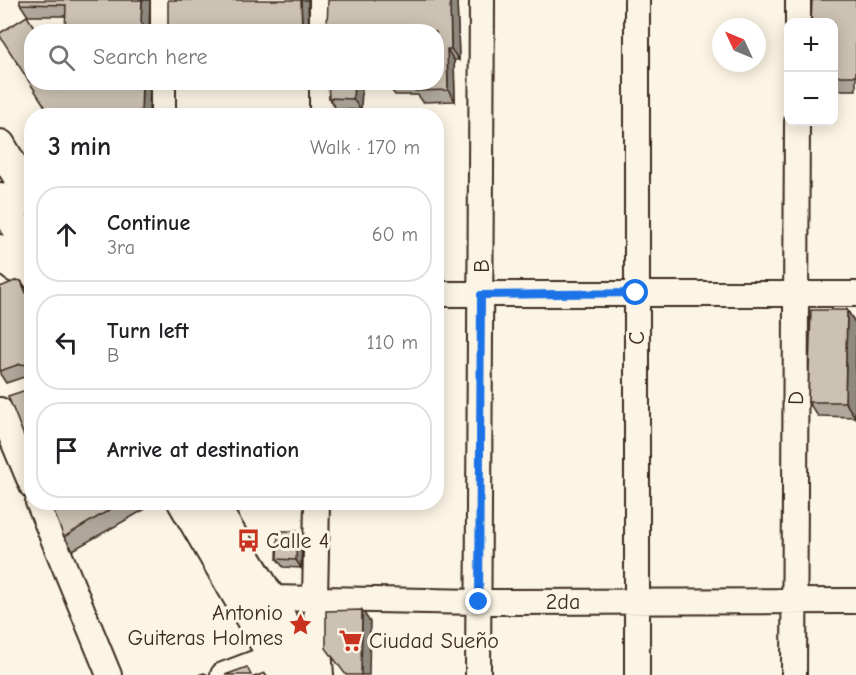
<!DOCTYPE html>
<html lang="en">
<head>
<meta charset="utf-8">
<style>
  body { margin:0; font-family:"Comic Neue",sans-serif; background:#f6f6f6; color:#202124 }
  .controls { position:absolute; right:18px; top:18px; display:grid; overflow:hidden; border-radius:12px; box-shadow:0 3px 15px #0003 }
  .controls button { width:54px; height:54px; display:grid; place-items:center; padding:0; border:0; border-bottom:2px solid #e0e0e0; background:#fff; color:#202124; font:30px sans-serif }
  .compass { position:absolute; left:712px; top:18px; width:54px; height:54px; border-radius:50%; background:#fff; box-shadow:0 3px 15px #0003; rotate:314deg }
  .stop { position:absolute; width:18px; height:18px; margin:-14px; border:4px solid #1a73e8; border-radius:50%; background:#fff }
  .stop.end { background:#1a73e8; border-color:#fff; box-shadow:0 2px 6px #0008 }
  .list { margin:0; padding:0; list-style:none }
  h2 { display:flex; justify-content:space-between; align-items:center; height:78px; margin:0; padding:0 24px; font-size:26px }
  h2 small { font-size:20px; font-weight:400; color:#757577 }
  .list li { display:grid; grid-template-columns:39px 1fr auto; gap:18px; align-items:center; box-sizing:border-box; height:96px; margin:0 12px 12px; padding:0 12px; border:2px solid #e0e0e0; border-radius:24px }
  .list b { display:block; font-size:22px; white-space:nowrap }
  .list p { margin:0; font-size:20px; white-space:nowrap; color:#757577 }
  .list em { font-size:20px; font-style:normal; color:#757577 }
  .icon { flex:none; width:33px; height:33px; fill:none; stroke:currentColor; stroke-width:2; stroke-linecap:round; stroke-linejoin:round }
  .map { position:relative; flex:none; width:856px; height:675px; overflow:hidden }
  .search { position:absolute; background:#fff; box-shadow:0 3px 15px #0003; left:24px; top:24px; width:420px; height:66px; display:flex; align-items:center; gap:15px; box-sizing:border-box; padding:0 21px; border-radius:24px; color:#757577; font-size:22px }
  .panel { position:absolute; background:#fff; box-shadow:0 3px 15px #0003; left:24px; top:108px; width:420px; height:402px; border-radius:24px }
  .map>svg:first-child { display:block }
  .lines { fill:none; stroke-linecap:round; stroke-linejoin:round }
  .minor-casing { stroke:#3b2a1e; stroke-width:28 }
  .major-casing { stroke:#3b2a1e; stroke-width:34 }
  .minor { stroke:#fcf5e5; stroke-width:24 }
  .major { stroke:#fcf5e5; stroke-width:30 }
  .wall { fill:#afa79a; stroke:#3b2a1e; stroke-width:1.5 }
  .shaded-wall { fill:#8f887d; stroke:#3b2a1e; stroke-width:1.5 }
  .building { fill:#ccc2b3; stroke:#3b2a1e; stroke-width:1.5 }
  .route { stroke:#1a73e8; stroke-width:8 }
  .labels { text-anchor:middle; stroke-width:6; stroke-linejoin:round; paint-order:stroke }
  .street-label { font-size:22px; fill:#3b2a1e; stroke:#fcf5e5 }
  .poi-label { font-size:22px; fill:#3b2a1e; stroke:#fcf5e5; text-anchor:start }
</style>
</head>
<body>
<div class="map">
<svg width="856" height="675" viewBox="0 0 856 675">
  <rect width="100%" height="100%" fill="#fcf5e5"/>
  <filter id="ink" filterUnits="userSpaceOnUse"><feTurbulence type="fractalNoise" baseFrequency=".0167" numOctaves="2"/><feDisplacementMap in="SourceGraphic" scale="12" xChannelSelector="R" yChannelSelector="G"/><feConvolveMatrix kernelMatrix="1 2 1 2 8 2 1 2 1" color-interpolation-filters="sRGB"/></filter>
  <g filter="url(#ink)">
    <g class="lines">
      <defs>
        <path id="minor" d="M637,0V675
          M798,22V0
          M163,32V0
          M322,32V0
          M163,116V82
          M322,116V82
          M0,247L11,268L32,279
          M436,294H856
          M0,410L32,486
          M38,502L109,675
          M317,502L315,598L321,675
          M270,598L479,602L856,601
          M223,675L273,656
          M478,675L482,0
          M794,675L797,122"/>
        <path id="major" d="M0,145L32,200
          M0,198L32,253
          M183,502L284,675
          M211,502L270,598L310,675"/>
      </defs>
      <use href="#minor" class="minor-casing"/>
      <use href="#major" class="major-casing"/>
      <use href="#minor" class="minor"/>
      <use href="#major" class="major"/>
    </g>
    <path class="wall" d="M150,0L66,16H28L20,4Z
      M457,0L459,60H454L455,101L423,102L418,95H395L387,84L436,32H323Z
      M856,0V90H834V22Z
      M362,82L361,110L336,109L329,98Z
      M21,281L29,292L32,299V376H27L6,383L0,374V287Z
      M847,310L856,324L855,417L818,416L808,402Z
      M50,502H146L149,507L73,550L64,537Z
      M297,531L302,539L301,568L283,567L277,559Z"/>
    <path class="shaded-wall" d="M142,0H150L149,32H147L141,22Z
      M301,0H308L309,32H304L302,28Z
      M450,0H457L459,60L451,49Z
      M447,49L454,60L455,101L448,90Z
      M142,82H150L149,116H141Z
      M354,82H362L361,110L353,99Z
      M21,281L29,292L32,299V307Z
      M847,310L856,324L855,417L845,402Z
      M297,531L302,539L301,568L296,560Z
      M362,610L370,622L369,675H361Z"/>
    <path class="building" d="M20,0H142L141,22L147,32H65L66,5L20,4Z
      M168,0H301L302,28L308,32H164L168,28Z
      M328,0H450L451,49H447L448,90L415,91V84H387V82H436V32H323L327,28Z
      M812,0H856V76H834V22H811Z
      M27,16L37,32H32V82H142L141,116H51L0,36V33Z
      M328,82H354L353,99L329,98Z
      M17,280L21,281L32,307V364L29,365L20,364L0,371V287Z
      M811,310H847L845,402H808Z
      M32,388V456L8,396Z
      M50,502H123L64,537Z
      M278,531H297L296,560L277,559Z
      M362,610L361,675H346L326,648V611Z
      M247,667L251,675H225Z
      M204,673L208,675H198Z"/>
  </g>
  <g class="lines" filter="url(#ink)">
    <path class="route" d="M479,602L481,295L636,293"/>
  </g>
  <defs>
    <symbol id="bus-bare" viewBox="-9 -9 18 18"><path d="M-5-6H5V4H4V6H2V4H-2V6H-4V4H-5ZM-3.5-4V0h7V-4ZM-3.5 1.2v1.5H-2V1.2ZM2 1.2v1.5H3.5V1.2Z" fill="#c8321e" stroke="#fcf5e5" stroke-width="2.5" paint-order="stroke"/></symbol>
    <symbol id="sight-bare" viewBox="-9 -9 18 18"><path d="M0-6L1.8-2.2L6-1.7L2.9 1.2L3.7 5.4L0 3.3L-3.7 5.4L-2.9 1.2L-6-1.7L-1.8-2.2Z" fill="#c8321e" stroke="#fcf5e5" stroke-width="2.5" paint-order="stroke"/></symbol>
    <symbol id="supermarket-bare" viewBox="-9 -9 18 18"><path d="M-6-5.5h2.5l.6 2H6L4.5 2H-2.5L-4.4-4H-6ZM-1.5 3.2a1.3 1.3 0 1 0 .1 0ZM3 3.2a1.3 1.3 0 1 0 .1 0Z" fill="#c8321e" stroke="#fcf5e5" stroke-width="2.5" paint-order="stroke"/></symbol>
  </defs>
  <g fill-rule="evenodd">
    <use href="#bus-bare" x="232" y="524" width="33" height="33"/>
    <use href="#sight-bare" x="284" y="608" width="33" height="33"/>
    <use href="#supermarket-bare" x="334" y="624" width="33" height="33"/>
  </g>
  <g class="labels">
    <g class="street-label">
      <text transform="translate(481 266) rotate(-90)" y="8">B</text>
      <text transform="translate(636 338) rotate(-90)" y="8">C</text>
      <text transform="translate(795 398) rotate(-89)" y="8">D</text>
      <text x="563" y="609">2da</text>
    </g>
    <g class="poi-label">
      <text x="266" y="548">Calle 4</text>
      <text x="283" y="620" text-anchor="end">Antonio<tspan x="283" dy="25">Guiteras Holmes</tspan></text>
      <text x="369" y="648">Ciudad Sueño</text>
    </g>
  </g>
</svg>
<div class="controls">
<button>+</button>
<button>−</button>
</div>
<svg class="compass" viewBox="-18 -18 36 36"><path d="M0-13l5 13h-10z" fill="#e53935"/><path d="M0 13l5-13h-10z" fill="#757577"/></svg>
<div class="stop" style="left:636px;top:293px"></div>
<div class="stop end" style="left:479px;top:602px"></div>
<div class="search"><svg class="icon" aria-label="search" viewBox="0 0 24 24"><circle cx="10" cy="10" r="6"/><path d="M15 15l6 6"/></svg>Search here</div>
<section class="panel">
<h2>3 min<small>Walk · 170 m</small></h2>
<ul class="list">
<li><svg class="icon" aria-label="ahead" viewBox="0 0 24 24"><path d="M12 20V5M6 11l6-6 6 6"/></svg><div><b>Continue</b><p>3ra</p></div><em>60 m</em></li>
<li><svg class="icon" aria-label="left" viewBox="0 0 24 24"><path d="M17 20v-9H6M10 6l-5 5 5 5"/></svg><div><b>Turn left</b><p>B</p></div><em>110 m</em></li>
<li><svg class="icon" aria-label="arrive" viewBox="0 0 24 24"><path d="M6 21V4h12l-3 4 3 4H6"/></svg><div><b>Arrive at destination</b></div></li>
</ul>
</section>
</div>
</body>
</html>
